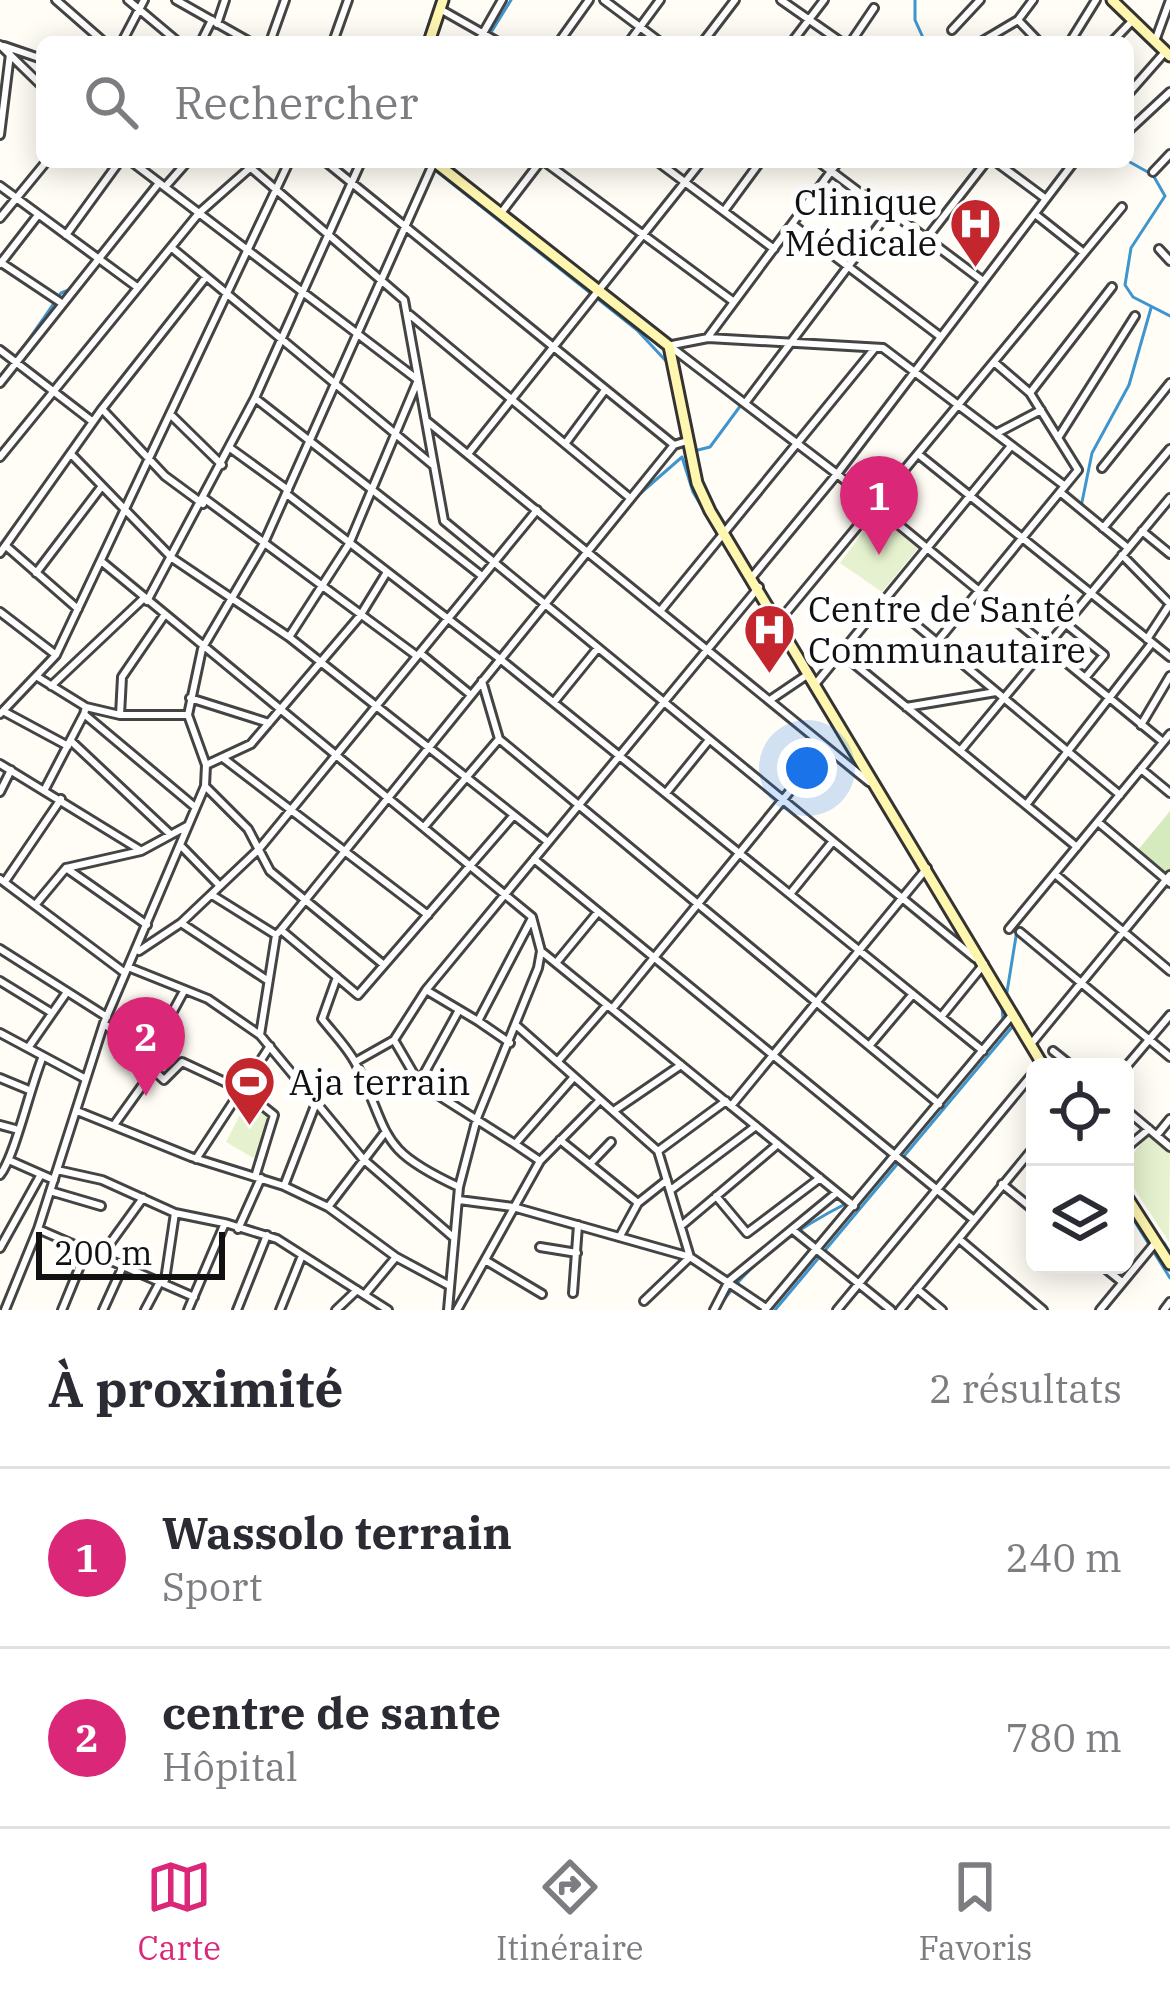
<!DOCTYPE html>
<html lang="fr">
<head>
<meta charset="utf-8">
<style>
  body { margin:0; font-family:"IBM Plex Serif",serif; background:#f7f7f7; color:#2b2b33 }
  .controls { position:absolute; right:36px; bottom:36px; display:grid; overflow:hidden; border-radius:18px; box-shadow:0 6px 30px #0003 }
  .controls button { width:108px; height:108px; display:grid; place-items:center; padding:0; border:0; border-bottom:3px solid #e1e1e2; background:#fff; color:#2b2b33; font:60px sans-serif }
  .scale { position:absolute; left:36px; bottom:30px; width:189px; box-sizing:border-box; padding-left:12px; border:6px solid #111; border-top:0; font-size:33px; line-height:42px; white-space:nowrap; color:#111; -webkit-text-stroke:9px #fff; paint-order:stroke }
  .you { position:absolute; left:807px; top:768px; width:42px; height:42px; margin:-30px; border:9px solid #fff; border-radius:50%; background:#1a73e8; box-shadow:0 0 0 18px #1a73e833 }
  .badge { display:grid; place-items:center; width:78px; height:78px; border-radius:50%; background:#db2777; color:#fff; font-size:39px; font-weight:700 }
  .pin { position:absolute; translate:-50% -99px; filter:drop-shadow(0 3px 6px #0008) }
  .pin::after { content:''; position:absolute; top:63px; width:42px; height:36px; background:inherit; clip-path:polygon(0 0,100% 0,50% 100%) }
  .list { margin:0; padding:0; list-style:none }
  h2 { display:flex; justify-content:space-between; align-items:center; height:156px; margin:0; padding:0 48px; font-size:51px }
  h2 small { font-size:39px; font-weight:400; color:#7c7c81 }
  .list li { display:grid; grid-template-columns:78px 1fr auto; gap:36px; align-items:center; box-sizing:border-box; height:180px; padding:0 48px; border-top:3px solid #e1e1e2 }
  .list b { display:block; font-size:45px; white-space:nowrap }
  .list p { margin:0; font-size:39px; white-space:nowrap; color:#7c7c81 }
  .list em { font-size:39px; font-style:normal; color:#7c7c81 }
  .icon { flex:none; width:66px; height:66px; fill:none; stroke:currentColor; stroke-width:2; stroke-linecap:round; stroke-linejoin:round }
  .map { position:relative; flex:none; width:1170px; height:1310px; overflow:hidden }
  .search { position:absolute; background:#fff; box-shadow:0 6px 30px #0003; left:36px; right:36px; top:36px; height:132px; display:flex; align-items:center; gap:30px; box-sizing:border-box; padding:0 42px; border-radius:18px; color:#7c7c81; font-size:45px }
  .sheet { height:516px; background:#fff }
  nav { display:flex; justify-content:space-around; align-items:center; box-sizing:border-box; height:168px; border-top:3px solid #e1e1e2; background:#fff; font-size:33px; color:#7c7c81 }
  nav a { display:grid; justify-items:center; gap:6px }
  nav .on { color:#db2777 }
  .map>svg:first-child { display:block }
  .green { fill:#d5ebbd }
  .pitch { fill:#e6f2cf }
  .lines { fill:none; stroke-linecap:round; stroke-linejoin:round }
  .stream { stroke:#3f96cf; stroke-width:3 }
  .street-casing { stroke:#444; stroke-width:12 }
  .secondary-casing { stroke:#333; stroke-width:15 }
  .street { stroke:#fff; stroke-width:6 }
  .secondary { stroke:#fff6b0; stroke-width:9 }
  .labels { text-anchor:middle; stroke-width:12; stroke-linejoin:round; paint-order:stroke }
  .poi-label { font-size:36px; fill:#111; stroke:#fff; text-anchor:start }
</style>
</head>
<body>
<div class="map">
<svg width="1170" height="1310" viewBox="0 0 1170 1310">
  <rect width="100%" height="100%" fill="#fffdf5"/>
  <path class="green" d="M1170,811V872L1167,876L1138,850Z"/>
  <path class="pitch" d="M876,515L918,548L882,592L840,563Z
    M247,1101L271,1114L255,1159L226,1142Z
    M1149,1134L1170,1151L1169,1242L1125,1174V1164Z"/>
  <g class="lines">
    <path class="stream" d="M915,0V20L925,42
      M423,42L437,0
      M485,42L511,0
      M1128,161L1153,175L1165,196L1131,248L1125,285L1133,297L1170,316
      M425,162L637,330L667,362
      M786,227L803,205
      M925,234L980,162
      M789,339L883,212
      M18,355L61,293L71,289
      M698,450L710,447L741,405
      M682,457L693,492L751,590
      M635,498L682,457
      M1081,507L1092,453L1129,385L1151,308
      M756,598L773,625
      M982,973L1001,1006
      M1006,998L1018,924L1100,823
      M887,1160L1003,1019L1002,1007
      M1125,1206L1170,1278
      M1164,1243L1170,1253
      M719,1307C751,1259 798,1228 849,1202
      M775,1310L1013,1026L1029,1050"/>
    <defs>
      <path id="street" d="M56,0L104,42
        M128,0L178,42
        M176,0L250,42
        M604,0L660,42
        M781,0L841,42
        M440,9L498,42
        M1018,20L1039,42
        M217,24L225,0
        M952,30L980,0
        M1155,41L1170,0
        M122,42L144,0
        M201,42L212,20
        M270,42L285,0
        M333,42L348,0
        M478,42L502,0
        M559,42L589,0
        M629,42L660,0
        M703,42L735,0
        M792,42L824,0
        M851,42L874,8
        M981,42L1018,20L1033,0
        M1070,42L1096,0
        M1112,42L1133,20
        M0,45L42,86
        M4,46L42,59
        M1128,94L1165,52
        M1128,131L1170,92
        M0,135L10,54
        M132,162L418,380L349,544L289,637
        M244,162L404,300L444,521L975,958
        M326,162L674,445
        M545,162L734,302
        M658,162L774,249
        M819,162L888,214
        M996,162L1046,199
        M1153,172L1170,154
        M0,186L137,287
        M165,187L187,162
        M724,211L760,162
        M501,213L540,162
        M1035,214L1084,253
        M0,218L46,162
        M792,224L941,337
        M66,235L119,162
        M926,239L986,162
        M172,248L434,466
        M1159,249L1170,261
        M0,262L60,302
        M0,264L38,215
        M410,315L630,498
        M708,337L838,162
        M672,345L708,338L883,348L1065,486
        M671,347L837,474L1163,742
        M0,350L92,421
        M0,383L159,183
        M1030,393L1112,287
        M255,398L482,576
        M746,402L890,211L983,281
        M102,409L165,476L203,504
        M170,414L222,465
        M428,422L869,782
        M997,433L1041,410
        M1058,438L1135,316
        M565,444L605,390
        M230,448L288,490
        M468,454L701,162
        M918,454L1170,657
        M72,455L172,558L289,637L548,842
        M0,457L199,213L251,167
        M1102,468L1170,383
        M1060,492L1128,548
        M288,495L500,659L983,1051
        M205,499L417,656
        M1103,528L1170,449
        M1142,531L1170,554
        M6,546L78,609
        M0,553L102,409L206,277
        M1122,555L1170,604L1147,639
        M101,561L532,917L541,951L538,968L477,1118L459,1187L448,1310
        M36,573L102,486
        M752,577L837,474L1074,162
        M885,599L1120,795
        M147,601L255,398L361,162
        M661,610L875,348
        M0,612L56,655
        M780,620L1122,207
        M1066,624L1104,655L1085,678
        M937,642L1078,470L1030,393L994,362
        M420,653L471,695
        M841,653L1077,847
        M36,676L86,707L84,714L195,807
        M482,681L499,739L939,1104
        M817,682L1011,446
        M51,686L143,599
        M190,698L269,723
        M770,700L807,675
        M554,702L597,649
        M86,707L120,715H188
        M906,707L996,692
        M3,711L68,746
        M0,714L56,655L289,162
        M120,715L122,677L163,617
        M1141,725L1170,676
        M72,742L169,833
        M960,751L1170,498
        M223,758L428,915
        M0,764L140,850
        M206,765L251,744L360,616L387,572
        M1141,769L1170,793
        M205,786L248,829L270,871L384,965
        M45,789L84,714
        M0,792L11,770
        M666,793L709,740
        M1026,805L1152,643
        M1098,822L1170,883
        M424,827L499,739
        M182,847L220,886
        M534,859L974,1220
        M66,868L147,925
        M1055,874L1170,971
        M0,879L125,973
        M6,880L61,799
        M790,894L833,841
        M212,895L276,935L281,930L358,995L514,815
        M36,904L66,868L141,851L187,826
        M181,923L267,980
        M1009,929L1170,734
        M281,930L674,445L687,441
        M1020,932L1170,1057
        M0,949L107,1017
        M139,951L181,923L259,849L537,510
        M541,951L854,1206
        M556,963L598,912
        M128,967L208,999L260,1035L363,1159L453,1237
        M337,977L322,1019C333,1033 348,1048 356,1064C392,1136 375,1148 459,1187
        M0,981L52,1013
        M426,990L478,1021L531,920
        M612,1009L826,747
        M941,1017L984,964
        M478,1021L510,1043
        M104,1023L164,1080L182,1062L244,1091L274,1115L255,1177
        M517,1026L658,1151L690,1257L644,1301
        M0,1033L84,1078
        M260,1035L276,935
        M394,1040L419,1083L515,1144
        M1031,1044L1170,875
        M869,1046L913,994
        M28,1048L67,992
        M1053,1051L1073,1067
        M146,1061L184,991
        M558,1061L607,1005
        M355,1062L394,1040L426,990L759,587
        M1125,1068L1170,1015
        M0,1078L29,1090
        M419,1083L459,1010
        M731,1106L927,868
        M1125,1109L1170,1147
        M615,1110L681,1065
        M77,1111L191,1157L284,1186L328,1207L396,1257L450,1286
        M0,1125L15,1129
        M114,1125L152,1072
        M1157,1135L1170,1119
        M560,1140L638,1203
        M1125,1149L1149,1129
        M658,1151L726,1101
        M196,1159L270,1046
        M11,1161L54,1180
        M540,1161L515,1144L573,1078
        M590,1164L611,1142
        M57,1170L102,1180L175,1213L165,1280
        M0,1175C15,1156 30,1087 43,1056
        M1002,1184L1035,1211
        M284,1186L316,1103
        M672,1189L756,1126
        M50,1191L101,1206
        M716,1196L747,1233L820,1178
        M459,1200L513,1207L690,1257L766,1308
        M328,1207L383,1135
        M175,1213L224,1223
        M681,1226L778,1144
        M38,1229L194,1297
        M238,1229L261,1178
        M794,1231L891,1310
        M620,1236L638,1203L667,1180
        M959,1239L1043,1310
        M540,1247L577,1253
        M0,1248L40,1176
        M101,1256L143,1198
        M485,1260L542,1294
        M1101,1265L1122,1282
        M917,1289L942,1310
        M366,1293L396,1257
        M573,1293L578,1225
        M5,1310L38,1229L104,1023L205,786L206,765L188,715L202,649L263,545L434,162
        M62,1310L87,1249
        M103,1310L123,1266
        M145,1310L161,1280
        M188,1310L225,1223L277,1239L388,1310
        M237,1310L267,1235
        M280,1310L301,1258
        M336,1310L357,1290
        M457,1310L540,1161L600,1100
        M714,1310L729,1281L835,1194
        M765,1310L1013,1014
        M837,1310L1035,1071
        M900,1310L1035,1146
        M1100,1310L1156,1242
        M1164,1310L1170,1302"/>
      <path id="secondary" d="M1112,0L1170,56
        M429,42L443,0
        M435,162L669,346L697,483L710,511L1044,1067
        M1125,1194L1170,1264"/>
    </defs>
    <use href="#street" class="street-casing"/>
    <use href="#secondary" class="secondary-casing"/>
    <use href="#street" class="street"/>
    <use href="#secondary" class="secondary"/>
  </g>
  <defs>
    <symbol id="hospital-pin" viewBox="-11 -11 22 30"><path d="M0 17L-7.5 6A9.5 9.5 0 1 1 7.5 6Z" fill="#c4262e" stroke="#fff"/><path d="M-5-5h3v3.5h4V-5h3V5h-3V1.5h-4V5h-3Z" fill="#fff"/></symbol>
    <symbol id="stadium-pin" viewBox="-11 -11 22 30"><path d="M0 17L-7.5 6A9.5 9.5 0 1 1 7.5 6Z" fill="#c4262e" stroke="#fff"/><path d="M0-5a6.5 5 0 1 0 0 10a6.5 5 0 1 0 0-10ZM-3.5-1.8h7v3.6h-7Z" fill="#fff"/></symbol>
  </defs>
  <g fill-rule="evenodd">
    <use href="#hospital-pin" x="946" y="194" width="59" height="81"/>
    <use href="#hospital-pin" x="740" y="600" width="59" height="81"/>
    <use href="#stadium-pin" x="220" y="1052" width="59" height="81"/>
  </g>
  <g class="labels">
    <g class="poi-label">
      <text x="937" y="215" text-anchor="end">Clinique<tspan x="937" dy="41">Médicale</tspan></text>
      <text x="808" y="622">Centre de Santé<tspan x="808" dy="41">Communautaire</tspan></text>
      <text x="289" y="1095">Aja terrain</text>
    </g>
  </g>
</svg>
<div class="controls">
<button><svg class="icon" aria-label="locate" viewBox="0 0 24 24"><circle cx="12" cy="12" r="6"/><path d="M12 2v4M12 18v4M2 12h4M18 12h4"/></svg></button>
<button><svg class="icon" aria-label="layers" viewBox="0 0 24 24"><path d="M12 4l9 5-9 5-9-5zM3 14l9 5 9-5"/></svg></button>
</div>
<div class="scale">200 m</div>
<div class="you"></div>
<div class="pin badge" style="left:879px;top:555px">1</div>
<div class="pin badge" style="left:146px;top:1096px">2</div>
<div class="search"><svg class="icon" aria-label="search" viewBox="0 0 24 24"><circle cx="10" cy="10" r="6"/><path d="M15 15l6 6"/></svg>Rechercher</div>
</div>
<section class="sheet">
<h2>À proximité<small>2 résultats</small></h2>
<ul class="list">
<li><span class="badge">1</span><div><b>Wassolo terrain</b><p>Sport</p></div><em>240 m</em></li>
<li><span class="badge">2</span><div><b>centre de sante</b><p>Hôpital</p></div><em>780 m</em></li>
</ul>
</section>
<nav>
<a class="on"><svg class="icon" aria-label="map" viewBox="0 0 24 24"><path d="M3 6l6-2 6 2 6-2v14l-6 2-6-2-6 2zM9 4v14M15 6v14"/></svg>Carte</a>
<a><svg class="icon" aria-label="directions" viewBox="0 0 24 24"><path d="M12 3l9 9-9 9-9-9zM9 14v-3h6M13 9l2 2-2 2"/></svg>Itinéraire</a>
<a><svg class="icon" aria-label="saved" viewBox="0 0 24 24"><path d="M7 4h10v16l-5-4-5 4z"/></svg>Favoris</a>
</nav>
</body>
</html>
